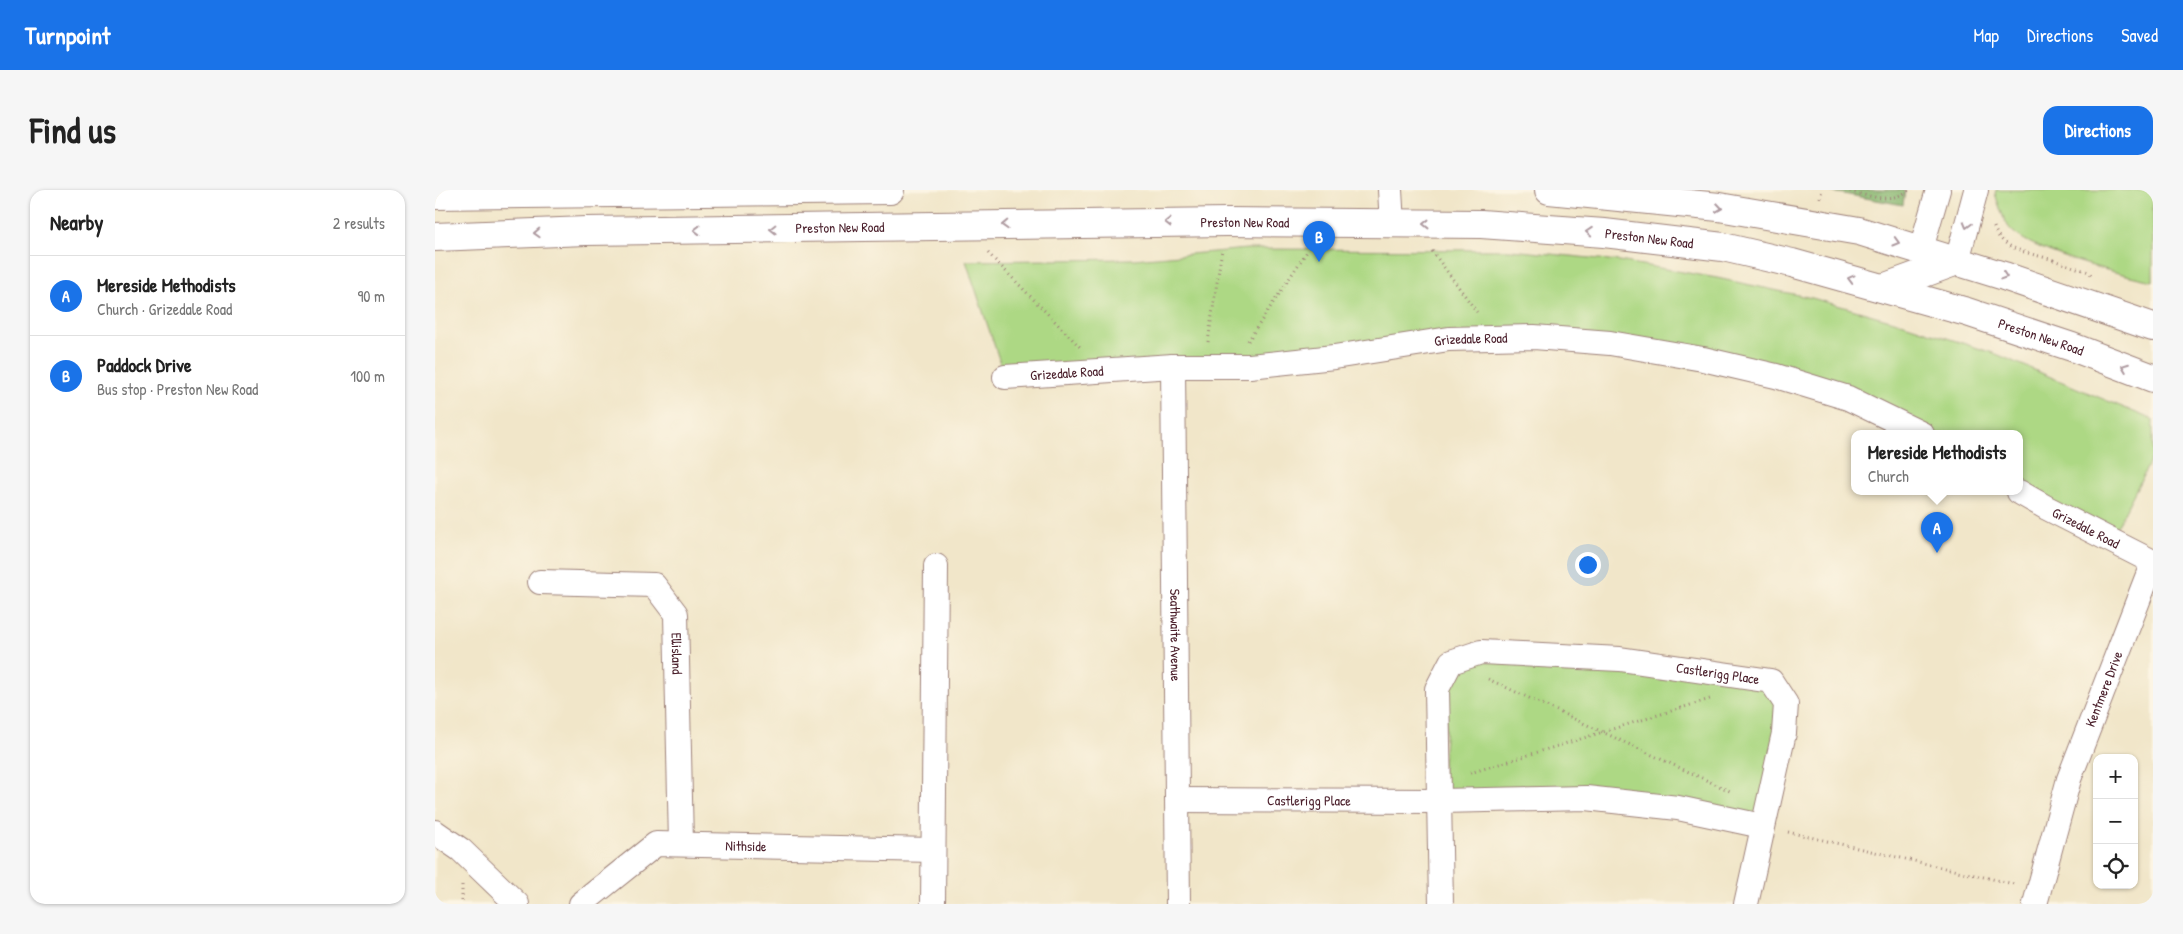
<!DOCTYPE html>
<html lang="en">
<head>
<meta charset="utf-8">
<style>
  body { margin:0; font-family:"Patrick Hand",sans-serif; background:#f6f6f6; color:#222 }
  .controls { position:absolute; right:15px; bottom:15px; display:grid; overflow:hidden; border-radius:10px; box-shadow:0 1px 4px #0004 }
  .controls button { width:45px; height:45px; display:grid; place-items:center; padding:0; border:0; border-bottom:1px solid #e0e0e0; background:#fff; color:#222; font:25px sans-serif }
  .you { position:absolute; left:1152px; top:374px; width:18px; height:18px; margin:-12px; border:4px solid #fff; border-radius:50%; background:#1a73e8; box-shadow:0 0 0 8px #1a73e833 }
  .badge { display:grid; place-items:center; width:32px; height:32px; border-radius:50%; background:#1a73e8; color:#fff; font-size:16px; font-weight:700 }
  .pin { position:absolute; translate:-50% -41px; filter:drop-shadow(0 1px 2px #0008) }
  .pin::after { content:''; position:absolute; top:26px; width:18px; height:15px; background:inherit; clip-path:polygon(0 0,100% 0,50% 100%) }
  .popup { position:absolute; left:1416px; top:240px; width:172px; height:65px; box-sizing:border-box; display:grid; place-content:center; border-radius:10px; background:#fff; filter:drop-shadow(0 1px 4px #0005); font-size:16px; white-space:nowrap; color:#767676 }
  .popup b { font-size:19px; color:#222 }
  .popup::after { content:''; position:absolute; left:50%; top:100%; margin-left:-10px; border:10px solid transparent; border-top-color:#fff }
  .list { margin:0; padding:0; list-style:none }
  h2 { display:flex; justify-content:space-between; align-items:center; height:65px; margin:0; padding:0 20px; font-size:21px }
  h2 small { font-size:16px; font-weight:400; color:#767676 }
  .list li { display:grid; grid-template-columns:32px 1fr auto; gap:15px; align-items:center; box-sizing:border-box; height:80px; padding:0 20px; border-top:1px solid #e0e0e0 }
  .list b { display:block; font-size:19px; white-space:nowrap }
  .list p { margin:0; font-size:16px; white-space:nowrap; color:#767676 }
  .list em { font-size:16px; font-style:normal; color:#767676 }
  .icon { flex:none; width:28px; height:28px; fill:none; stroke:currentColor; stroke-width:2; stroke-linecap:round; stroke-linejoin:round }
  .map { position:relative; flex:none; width:1718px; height:714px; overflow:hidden; border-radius:15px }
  header { display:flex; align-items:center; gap:30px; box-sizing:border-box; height:70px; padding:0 25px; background:#1a73e8; color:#fff }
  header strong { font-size:24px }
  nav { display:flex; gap:28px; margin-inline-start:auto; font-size:18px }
  .intro { display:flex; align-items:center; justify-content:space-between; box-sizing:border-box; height:120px; padding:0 30px }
  h1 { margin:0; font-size:35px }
  .button { padding:12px 22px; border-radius:15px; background:#1a73e8; color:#fff; font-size:18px; font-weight:700 }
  main { display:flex; gap:30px; padding:0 30px }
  aside { flex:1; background:#fff; border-radius:15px; box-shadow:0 1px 4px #0004 }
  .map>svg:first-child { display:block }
  .green { fill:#add884; stroke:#7c7c58 }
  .forest { fill:#8ab872; stroke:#6a6c4e }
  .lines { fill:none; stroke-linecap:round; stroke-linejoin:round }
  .minor-casing { stroke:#9e827a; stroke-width:26 }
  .trunk-casing { stroke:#9e827a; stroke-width:30 }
  .path { stroke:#9e827a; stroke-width:3; stroke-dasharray:1 4; stroke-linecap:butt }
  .minor { stroke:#fff; stroke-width:24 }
  .trunk { stroke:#fff; stroke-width:28 }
  .oneway { stroke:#ae9aa0 }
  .labels { text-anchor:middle; stroke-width:4; stroke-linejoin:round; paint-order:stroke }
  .street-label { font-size:14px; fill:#4a1f2b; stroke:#fcf5e5 }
</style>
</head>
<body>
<header>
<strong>Turnpoint</strong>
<nav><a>Map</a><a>Directions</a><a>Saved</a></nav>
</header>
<div class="intro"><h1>Find us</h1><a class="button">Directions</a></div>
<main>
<aside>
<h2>Nearby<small>2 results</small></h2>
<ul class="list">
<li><span class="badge">A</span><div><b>Mereside Methodists</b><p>Church · Grizedale Road</p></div><em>90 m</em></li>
<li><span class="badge">B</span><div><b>Paddock Drive</b><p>Bus stop · Preston New Road</p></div><em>100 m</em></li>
</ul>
</aside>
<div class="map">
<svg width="1718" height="714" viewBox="0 0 1718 714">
  <rect width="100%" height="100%" fill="#fcf5e5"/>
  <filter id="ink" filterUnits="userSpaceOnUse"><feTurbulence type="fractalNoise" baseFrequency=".02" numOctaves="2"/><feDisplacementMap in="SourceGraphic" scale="10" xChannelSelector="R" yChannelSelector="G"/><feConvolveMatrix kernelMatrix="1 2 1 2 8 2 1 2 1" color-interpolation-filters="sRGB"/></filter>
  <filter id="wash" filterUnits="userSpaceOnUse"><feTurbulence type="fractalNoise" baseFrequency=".0096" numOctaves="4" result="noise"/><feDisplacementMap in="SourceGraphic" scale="20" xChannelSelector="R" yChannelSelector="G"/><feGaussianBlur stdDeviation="1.12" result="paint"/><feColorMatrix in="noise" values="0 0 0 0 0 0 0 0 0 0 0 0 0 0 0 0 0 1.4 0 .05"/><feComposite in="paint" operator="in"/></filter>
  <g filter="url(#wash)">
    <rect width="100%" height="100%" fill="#f1e6c9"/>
    <path class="green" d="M1561,0H1718V91C1688,85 1589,61 1573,36C1567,27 1564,14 1560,4Z
      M812,59L1076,60L1184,71L1282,88L1377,108L1466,133L1561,164L1718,230V266L1675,350L1585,302L1584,244H1487L1413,208L1099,147L570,187L531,71L699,69Z
      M1046,462L1336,491L1351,514L1327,636L1243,618L1005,611L1016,472Z"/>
    <path class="forest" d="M1387,0H1470L1468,15Z"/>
  </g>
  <g filter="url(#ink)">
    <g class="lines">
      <defs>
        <g id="minor">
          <path d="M955,0L957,34"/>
          <path d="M1486,59L1503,0"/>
          <path d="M1522,71L1541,0"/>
          <path id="s1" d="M738,176L743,714"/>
          <path id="s2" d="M570,187L738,176H815L899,167L1014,149L1099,147L1175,153L1268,169L1341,186L1413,208L1487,244"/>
          <path id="s3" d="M1584,302L1612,318L1718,372"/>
          <path id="s4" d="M105,392L219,395L241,424L246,654"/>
          <path id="s5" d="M743,610L1005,611L1151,608L1243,618L1327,636"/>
          <path d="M0,642L26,660L82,714"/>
          <path id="s6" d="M146,714L221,654L498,660"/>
          <path d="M498,714L501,376"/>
          <path id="s7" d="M1006,714L1002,499L1016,472L1046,462L1185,469L1336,491L1351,514L1349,543L1311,714"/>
          <path id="s8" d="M1600,714L1634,589L1718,372"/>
        </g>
        <g id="trunk">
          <path d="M1114,0L1284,17L1424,41L1569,86L1718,137"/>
          <path d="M0,5L455,0"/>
          <path id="s9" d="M0,47L151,41L792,32L1046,34L1169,43L1288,57L1357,73L1532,122L1637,157L1718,188"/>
          <path d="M1448,98L1522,71"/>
        </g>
      </defs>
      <use href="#minor" class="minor-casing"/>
      <use href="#trunk" class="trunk-casing"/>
      <path class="path" d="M1410,0C1432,5 1454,15 1474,0
        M1385,8L1387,0
        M1559,37C1566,61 1597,63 1618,70L1617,74
        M997,61L1042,122
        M553,63L645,157
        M1618,70L1654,82L1658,87
        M813,151L873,60
        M773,152L787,59
        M1053,489L1297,602
        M1035,583L1275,509
        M1353,642L1579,694
        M27,695V714"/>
      <use href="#minor" class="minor"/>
      <use href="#trunk" class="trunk"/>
    </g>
    <defs><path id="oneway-chevron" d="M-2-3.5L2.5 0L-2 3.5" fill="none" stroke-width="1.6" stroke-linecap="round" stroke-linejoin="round" transform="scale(1.25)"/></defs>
    <g class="oneway">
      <use href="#oneway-chevron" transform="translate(1284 18) rotate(8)"/>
      <use href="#oneway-chevron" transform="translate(733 32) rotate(180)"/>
      <use href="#oneway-chevron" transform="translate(991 34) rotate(180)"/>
      <use href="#oneway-chevron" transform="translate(570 35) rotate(178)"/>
      <use href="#oneway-chevron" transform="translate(1532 35) rotate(105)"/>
      <use href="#oneway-chevron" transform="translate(338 39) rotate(179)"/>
      <use href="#oneway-chevron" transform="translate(262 40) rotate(180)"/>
      <use href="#oneway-chevron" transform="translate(1154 42) rotate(-176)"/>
      <use href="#oneway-chevron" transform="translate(102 43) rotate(178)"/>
      <use href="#oneway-chevron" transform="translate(1461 52) rotate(16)"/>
      <use href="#oneway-chevron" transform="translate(1569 86) rotate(18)"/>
      <use href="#oneway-chevron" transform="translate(1416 89) rotate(-165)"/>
      <use href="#oneway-chevron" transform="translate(1690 177) rotate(-159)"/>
    </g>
  </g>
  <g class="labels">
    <g class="street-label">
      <text dy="5" stroke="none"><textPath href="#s9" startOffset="810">Preston New Road</textPath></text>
      <text dy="5" stroke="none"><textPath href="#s9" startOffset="405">Preston New Road</textPath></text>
      <text dy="5" stroke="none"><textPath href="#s9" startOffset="1215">Preston New Road</textPath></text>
      <text dy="5" stroke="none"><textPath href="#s9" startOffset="1620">Preston New Road</textPath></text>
      <text dy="5" stroke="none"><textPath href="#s2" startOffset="468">Grizedale Road</textPath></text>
      <text dy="5" stroke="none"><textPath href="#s2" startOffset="62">Grizedale Road</textPath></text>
      <text dy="5" stroke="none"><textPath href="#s3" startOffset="76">Grizedale Road</textPath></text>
      <text dy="5" stroke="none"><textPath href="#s1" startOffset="269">Seathwaite Avenue</textPath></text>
      <text dy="5" stroke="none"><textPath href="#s4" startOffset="190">Ellisland</textPath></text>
      <text dy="5" stroke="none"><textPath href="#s7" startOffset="515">Castlerigg Place</textPath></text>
      <text dy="5" stroke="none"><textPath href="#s8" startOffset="226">Kentmere Drive</textPath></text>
      <text dy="5" stroke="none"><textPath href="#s5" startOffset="131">Castlerigg Place</textPath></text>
      <text dy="5" stroke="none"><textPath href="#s6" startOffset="186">Nithside</textPath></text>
    </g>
  </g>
</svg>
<div class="controls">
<button>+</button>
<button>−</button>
<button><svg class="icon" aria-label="locate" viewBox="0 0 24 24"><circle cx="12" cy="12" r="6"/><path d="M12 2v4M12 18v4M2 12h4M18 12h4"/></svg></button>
</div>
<div class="you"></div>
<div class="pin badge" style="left:1502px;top:363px">A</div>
<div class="popup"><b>Mereside Methodists</b>Church</div>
<div class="pin badge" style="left:884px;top:72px">B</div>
</div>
</main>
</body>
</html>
